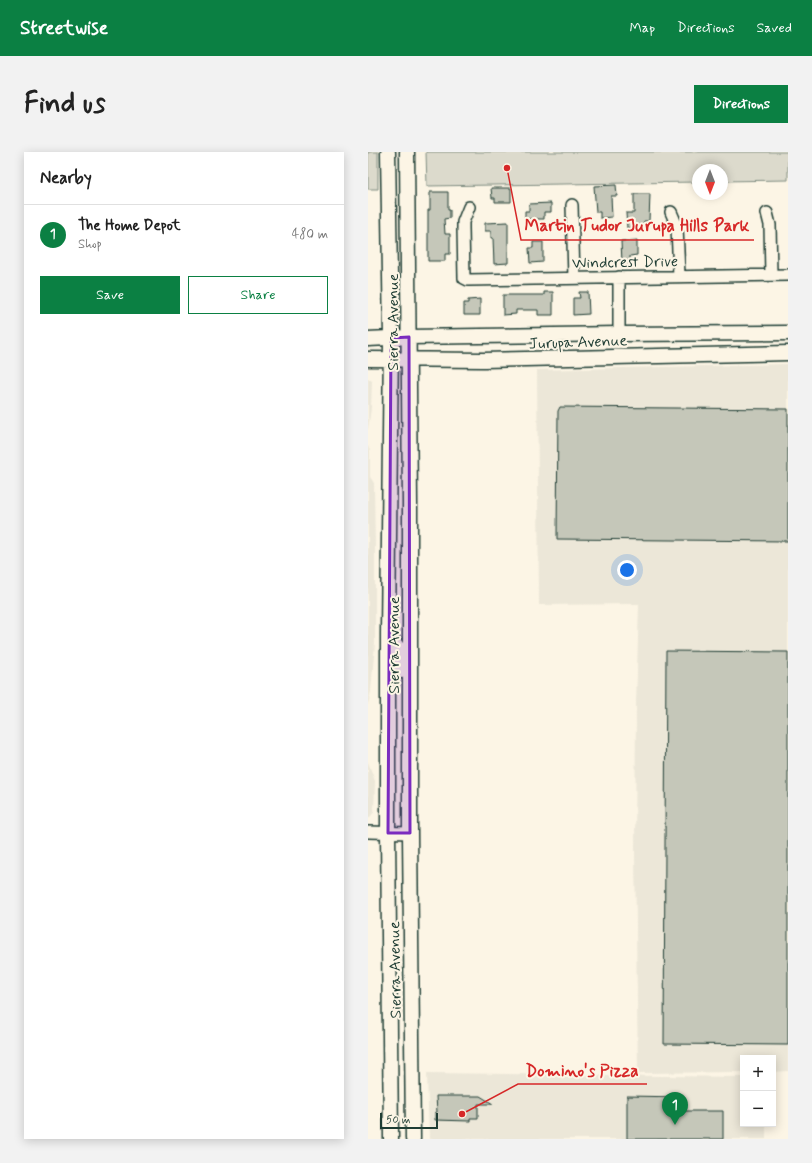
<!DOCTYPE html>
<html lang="en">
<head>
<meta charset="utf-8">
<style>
  body { margin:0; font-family:Mynerve,sans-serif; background:#f2f2f2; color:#222 }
  .controls { position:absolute; right:12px; bottom:12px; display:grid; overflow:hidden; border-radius:0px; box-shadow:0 2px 10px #0003 }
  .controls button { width:36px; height:36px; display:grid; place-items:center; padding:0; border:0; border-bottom:1px solid #e0e0e0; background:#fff; color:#222; font:20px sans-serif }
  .compass { position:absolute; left:324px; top:12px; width:36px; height:36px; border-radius:50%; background:#fff; box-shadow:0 2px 10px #0003; rotate:180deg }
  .scale { position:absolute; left:12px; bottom:10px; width:58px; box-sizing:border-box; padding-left:4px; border:2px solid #1f3d34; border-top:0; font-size:11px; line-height:14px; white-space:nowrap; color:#1f3d34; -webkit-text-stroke:3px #fcf5e5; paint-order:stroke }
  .you { position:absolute; left:259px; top:418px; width:14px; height:14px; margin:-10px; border:3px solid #fff; border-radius:50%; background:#1a73e8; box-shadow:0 0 0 6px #1a73e833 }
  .badge { display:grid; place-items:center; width:26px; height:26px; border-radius:50%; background:#0b8043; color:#fff; font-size:13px; font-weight:700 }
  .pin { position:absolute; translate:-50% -33px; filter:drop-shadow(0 1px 2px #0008) }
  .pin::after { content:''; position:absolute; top:21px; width:14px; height:12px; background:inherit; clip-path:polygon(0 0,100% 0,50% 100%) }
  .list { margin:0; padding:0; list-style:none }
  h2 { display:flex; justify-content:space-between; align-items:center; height:52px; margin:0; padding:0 16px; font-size:17px }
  h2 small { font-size:13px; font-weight:400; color:#767676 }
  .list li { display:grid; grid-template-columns:26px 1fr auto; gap:12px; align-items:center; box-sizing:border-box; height:60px; padding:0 16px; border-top:1px solid #e0e0e0 }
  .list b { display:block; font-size:15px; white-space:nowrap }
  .list p { margin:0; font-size:13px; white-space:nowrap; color:#767676 }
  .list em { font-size:13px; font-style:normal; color:#767676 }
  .actions { display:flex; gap:8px; padding:12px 16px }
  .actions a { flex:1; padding:9px 0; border:1px solid #0b8043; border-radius:0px; text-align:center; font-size:14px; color:#0b8043 }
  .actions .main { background:#0b8043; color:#fff }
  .map { position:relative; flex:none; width:420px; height:987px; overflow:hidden; border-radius:0px }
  header { display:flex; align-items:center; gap:24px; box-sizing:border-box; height:56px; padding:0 20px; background:#0b8043; color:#fff }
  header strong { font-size:19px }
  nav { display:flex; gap:22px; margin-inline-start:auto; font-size:14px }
  .intro { display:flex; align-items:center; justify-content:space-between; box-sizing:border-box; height:96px; padding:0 24px }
  h1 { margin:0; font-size:28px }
  .button { padding:10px 18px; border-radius:0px; background:#0b8043; color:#fff; font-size:14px; font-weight:700 }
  main { display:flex; gap:24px; padding:0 24px }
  aside { flex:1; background:#fff; border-radius:0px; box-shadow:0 2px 10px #0003 }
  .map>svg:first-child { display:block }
  .built { fill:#ece7d8 }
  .green { fill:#dcdacc; stroke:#7e8c80 }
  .building { fill:#c5c7b9; stroke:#1f3d34 }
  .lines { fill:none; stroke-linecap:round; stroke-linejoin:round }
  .minor-casing { stroke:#1f3d34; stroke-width:14 }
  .major-casing { stroke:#1f3d34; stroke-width:17 }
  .minor { stroke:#fcf5e5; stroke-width:11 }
  .major { stroke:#fcf5e5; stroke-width:14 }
  .marked { fill:#7b2cbf; fill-opacity:0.2; stroke:#7b2cbf; stroke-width:3; stroke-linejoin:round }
  .labels { text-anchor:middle; stroke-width:4; stroke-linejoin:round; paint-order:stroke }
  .street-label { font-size:16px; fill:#1f3d34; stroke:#fcf5e5 }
  .leader { fill:none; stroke:#d62828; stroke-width:1.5 }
  .callout-dot { fill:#d62828; stroke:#fcf5e5; stroke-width:1.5 }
  .callout-label { font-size:17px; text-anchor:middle; font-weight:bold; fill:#d62828; stroke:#fcf5e5; stroke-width:4; stroke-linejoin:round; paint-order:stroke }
</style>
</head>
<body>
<header>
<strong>Streetwise</strong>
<nav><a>Map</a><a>Directions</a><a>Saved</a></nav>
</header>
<div class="intro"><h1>Find us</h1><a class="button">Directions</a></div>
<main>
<aside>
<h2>Nearby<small></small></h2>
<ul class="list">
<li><span class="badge">1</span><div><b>The Home Depot</b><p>Shop</p></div><em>480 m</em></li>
</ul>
<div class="actions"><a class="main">Save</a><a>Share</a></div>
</aside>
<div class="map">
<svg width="420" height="987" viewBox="0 0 420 987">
  <rect width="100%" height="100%" fill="#fcf5e5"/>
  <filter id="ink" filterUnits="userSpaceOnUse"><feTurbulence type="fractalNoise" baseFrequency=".025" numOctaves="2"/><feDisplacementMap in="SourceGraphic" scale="8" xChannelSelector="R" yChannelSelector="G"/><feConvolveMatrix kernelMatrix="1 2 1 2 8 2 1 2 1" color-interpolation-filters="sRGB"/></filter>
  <g filter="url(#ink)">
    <path class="built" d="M420,212V919L405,920V906H375V920L270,921L267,701L268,553L271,452L171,453L169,218Z
      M0,226L4,229L3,256L0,278Z
      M0,294L2,299V325L6,331L7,398V491L3,539L0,553Z
      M0,610L7,629L6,660L2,665L0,666Z
      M59,921L375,925V972H398V987H61Z"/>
    <path class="green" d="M0,0H10V37H0Z
      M58,0H420V28L354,29V18H330V30L59,34Z"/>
    <path class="building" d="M248,33L249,44H243L244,65L232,66V60H228L226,34Z
      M123,36H143V50H127V46H124Z
      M62,40H80V58H82V66L76,67L77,82H82V102H77V109H60V58H62Z
      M266,42H282L281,69H276V76H259L258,61H266Z
      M183,51V60H176V67H157V59H161V52Z
      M140,70V111L126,112L125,86H123V79H117V71Z
      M269,88V103L262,104V111H254L253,89Z
      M165,90H175V110L162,111L161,96H165Z
      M176,140H185V163H170V158H148V162L135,163V143H176Z
      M211,140H220L221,162L205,163V146H212Z
      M112,147V163H96V151H100V148Z
      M192,255L420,257V389L189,387L190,259Z
      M298,499L420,500V893L296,892Z
      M68,944H112L125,952H110V966H102V969L67,968V961L69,960Z
      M259,944L315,945V959H355V987H259Z"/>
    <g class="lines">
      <defs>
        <path id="minor" d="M204,53L206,126
          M101,55L95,70V76L96,126L100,128L420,123
          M303,60L309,74L311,124
          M399,61L402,73L403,123
          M251,125V182
          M0,680L42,681"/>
        <path id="major" d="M20,0L23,186L20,483V681L23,987
          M39,0L42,351V681L45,987
          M0,187L41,185L251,182L420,181
          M0,207L116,208L420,201
          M20,483C34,499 32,499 33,519"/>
      </defs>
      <use href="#minor" class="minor-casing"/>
      <use href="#major" class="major-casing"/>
      <use href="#minor" class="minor"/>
      <use href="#major" class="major"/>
    </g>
  </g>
  <path class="marked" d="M41,185L42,681H20L23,186Z"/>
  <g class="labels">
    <g class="street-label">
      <text transform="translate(257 109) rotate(-1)" y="6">Windcrest Drive</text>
      <text transform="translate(24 170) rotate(-90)" y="6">Sierra Avenue</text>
      <text transform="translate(210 189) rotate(-2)" y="6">Jurupa Avenue</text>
      <text transform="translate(25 493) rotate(-90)" y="6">Sierra Avenue</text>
      <text transform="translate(26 818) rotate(-91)" y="6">Sierra Avenue</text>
    </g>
  </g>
  <path class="leader" d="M139 16L153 88H386M94 962L150 932H279"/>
  <g class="callout-dot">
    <circle cx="139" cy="16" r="4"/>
    <circle cx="94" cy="962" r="4"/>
  </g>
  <g class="callout-label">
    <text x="269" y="79">Martin Tudor Jurupa Hills Park</text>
    <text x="214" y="924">Domino's Pizza</text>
  </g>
</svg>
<div class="controls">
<button>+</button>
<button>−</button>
</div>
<svg class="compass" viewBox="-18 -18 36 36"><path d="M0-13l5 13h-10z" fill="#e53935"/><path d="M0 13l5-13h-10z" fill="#767676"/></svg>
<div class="scale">50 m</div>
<div class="you"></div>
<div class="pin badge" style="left:307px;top:973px">1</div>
</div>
</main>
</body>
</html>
